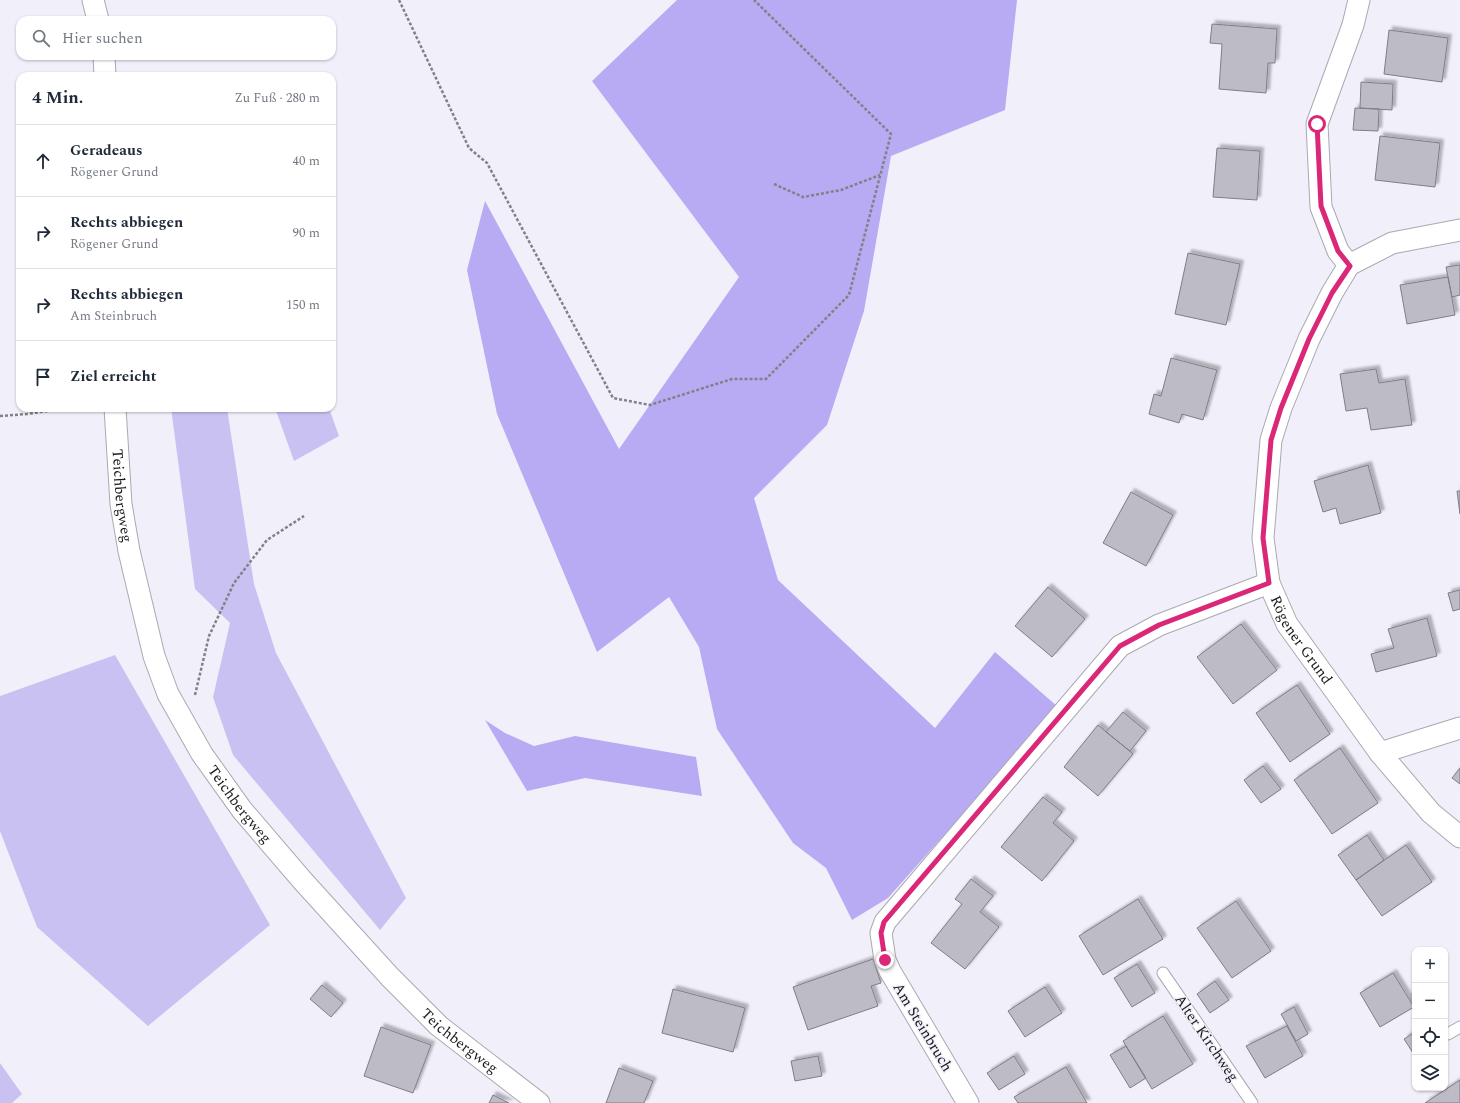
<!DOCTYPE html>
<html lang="de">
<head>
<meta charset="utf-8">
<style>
  body { margin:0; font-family:Spectral,serif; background:#f6f6f7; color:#1f2937 }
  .controls { position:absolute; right:12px; bottom:12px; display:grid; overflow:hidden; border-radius:8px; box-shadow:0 1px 3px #0004 }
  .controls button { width:36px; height:36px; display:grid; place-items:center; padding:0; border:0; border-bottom:1px solid #e0e1e3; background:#fff; color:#1f2937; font:20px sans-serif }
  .stop { position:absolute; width:12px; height:12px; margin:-9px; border:3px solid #db2777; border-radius:50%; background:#fff }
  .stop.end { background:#db2777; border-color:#fff; box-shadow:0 1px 4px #0008 }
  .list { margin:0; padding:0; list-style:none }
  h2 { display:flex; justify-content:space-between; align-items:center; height:52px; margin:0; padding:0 16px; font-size:17px }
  h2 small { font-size:13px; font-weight:400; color:#747a83 }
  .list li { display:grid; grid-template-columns:26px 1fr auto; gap:12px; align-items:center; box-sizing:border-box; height:72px; padding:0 16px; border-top:1px solid #e0e1e3 }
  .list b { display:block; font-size:15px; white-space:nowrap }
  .list p { margin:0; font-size:13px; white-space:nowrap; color:#747a83 }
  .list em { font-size:13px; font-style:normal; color:#747a83 }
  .icon { flex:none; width:22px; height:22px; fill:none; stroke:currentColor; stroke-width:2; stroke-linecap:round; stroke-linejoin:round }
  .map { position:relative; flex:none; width:1460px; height:1103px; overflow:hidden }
  .search { position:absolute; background:#fff; box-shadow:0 1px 3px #0004; left:16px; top:16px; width:320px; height:44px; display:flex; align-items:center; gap:10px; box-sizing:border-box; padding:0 14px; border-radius:12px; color:#747a83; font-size:15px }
  .panel { position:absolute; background:#fff; box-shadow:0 1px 3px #0004; left:16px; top:72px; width:320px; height:340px; border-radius:12px }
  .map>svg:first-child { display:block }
  .green { fill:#cac1f3 }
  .forest { fill:#b8abf4 }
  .building { fill:#bdbbc5; stroke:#7f7e87; filter:url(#shadow) }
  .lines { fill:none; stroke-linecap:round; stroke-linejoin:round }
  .lane-casing { stroke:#aaa9b3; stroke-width:13 }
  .street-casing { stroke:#aaa9b3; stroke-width:23 }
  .path { stroke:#818187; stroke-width:2.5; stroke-dasharray:3 2; stroke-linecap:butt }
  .lane { stroke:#fff; stroke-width:11 }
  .street { stroke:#fff; stroke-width:21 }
  .route { stroke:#db2777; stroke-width:5 }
  .labels { text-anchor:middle; stroke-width:3; stroke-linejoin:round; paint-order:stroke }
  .street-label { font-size:15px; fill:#19191c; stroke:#f1f0fa }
</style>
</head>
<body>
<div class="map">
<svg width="1460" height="1103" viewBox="0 0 1460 1103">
  <defs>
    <filter id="shadow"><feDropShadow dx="3.5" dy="-3.5" stdDeviation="1" flood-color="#0004"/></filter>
  </defs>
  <rect width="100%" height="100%" fill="#f1f0fa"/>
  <path class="green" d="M171,408H227L254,584L276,653L406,898L380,930L233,755L213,697L230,623L195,589Z
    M275,408H329L339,436L294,461Z
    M115,655L270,925L148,1026L37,927L0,831V696Z
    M0,1063L22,1094L12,1103H0Z"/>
  <path class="forest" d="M677,0H1017L1005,110L891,156L864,311L827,425L754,498L778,580L935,728L995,652L1058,707L888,898L852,920L826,868L793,843L717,729L699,647L669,597L597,652L497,414L467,270L485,201L619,449L739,277L592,81Z
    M485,720L505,733L534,746L575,736L696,757L702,796L585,778L527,791Z"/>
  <path class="building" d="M1212,24L1277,29L1275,63H1268L1266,93L1219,89L1222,44L1210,43Z
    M1389,30L1448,38L1442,82L1384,74Z
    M1361,82L1393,84L1392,110L1360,108Z
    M1355,108L1379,109L1378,131L1353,130Z
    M1380,136L1440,143L1435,187L1375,180Z
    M1217,148L1260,151L1257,200L1213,197Z
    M1188,253L1240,264L1226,325L1175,314Z
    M1460,265V295L1452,297L1446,267Z
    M1448,277L1455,315L1407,324L1400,285Z
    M1171,358L1217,370L1203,420L1182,414L1179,423L1149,414L1154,394L1161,396Z
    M1376,369L1379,383L1405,379L1412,425L1371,430L1367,408L1346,411L1340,374Z
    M1368,465L1381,513L1340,524L1336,508L1323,512L1314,481Z
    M1457,491H1460V514Z
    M1131,492L1173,515L1146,566L1103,543Z
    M1048,587L1085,619L1052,657L1015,626Z
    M1460,590V609L1453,611L1448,593Z
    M1427,618L1437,656L1376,672L1371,654L1394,648L1388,629Z
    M1241,624L1277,670L1233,704L1197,657Z
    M1297,685L1330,734L1290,762L1256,713Z
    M1123,712L1146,731L1130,751L1106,732Z
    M1098,725L1133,754L1098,796L1064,767Z
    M1340,748L1378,803L1332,834L1294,780Z
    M1263,766L1281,789L1261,803L1244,780Z
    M1460,768V784L1452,778Z
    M1043,797L1062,812L1053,823L1074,841L1042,881L1001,847Z
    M1367,835L1384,860L1356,880L1338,855Z
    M1406,845L1432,882L1382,916L1356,880Z
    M971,879L993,896L980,912L999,927L965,969L931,943L962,904L955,899Z
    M1138,899L1163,939L1103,975L1079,936Z
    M1236,901L1271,951L1232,978L1197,928Z
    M873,959L881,983L871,986L878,1006L808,1030L793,987Z
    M1137,964L1155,993L1132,1007L1114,978Z
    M1393,973L1414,1007L1380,1027L1360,993Z
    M1215,981L1229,1000L1210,1013L1197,994Z
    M322,985L343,1003L331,1017L310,999Z
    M1045,987L1062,1013L1025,1037L1008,1011Z
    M673,989L745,1008L733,1052L662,1033Z
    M1294,1007L1308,1034L1296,1041L1281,1014Z
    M1163,1016L1193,1064L1152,1089L1123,1041Z
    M1287,1026L1303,1056L1265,1078L1246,1046Z
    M381,1027L431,1045L413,1093L364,1076Z
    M1415,1032V1056L1404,1039Z
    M1126,1046L1146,1078L1130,1088L1110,1055Z
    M818,1056L822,1076L795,1081L791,1061Z
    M1014,1056L1025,1074L999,1090L987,1073Z
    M1066,1067L1087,1103H1018L1014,1097Z
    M619,1068L653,1081L644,1103H606Z
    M1460,1080V1103H1425Z
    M493,1095L509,1103H489Z"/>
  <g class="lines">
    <defs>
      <path id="lane" d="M1163,973L1252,1103
        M1448,1034L1460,1027"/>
      <g id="street">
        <path d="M93,0L98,20"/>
        <path d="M104,56L105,76"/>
        <path id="s1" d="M1460,230L1392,243L1349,265L1332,293L1309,339L1281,408L1271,440L1263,538L1269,583L1287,624L1380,753L1431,813L1460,837"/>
        <path d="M1349,265L1338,251L1321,207L1317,124L1353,25L1359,0"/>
        <path id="s2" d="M115,408L121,504L129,551L154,656L168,694L202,754L242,810L302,880L390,977L439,1026L539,1103"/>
        <path d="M1380,753L1460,728"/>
        <path d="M968,1103L890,971L885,960L881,933L885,922L1120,646L1159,625L1269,583"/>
      </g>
    </defs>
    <use href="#lane" class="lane-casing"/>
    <use href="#street" class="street-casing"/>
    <path class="path" d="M399,0L469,148L487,163L613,398L650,405L732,379H766L849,295L891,134L754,0
      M774,184L803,197L841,190L880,175
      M0,416L27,414L68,408
      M195,695L209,636L234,583L267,540L304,516"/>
    <use href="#lane" class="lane"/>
    <use href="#street" class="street"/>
  </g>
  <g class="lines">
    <path class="route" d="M885,960L881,933L884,922L1120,646L1159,625L1269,583L1263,538L1271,440L1281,408L1309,339L1332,293L1350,266L1338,251L1321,206L1317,124"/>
  </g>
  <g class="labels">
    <g class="street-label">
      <text dy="5" stroke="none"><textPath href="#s2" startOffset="88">Teichbergweg</textPath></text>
      <text dy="5" stroke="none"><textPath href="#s1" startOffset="519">Rögener Grund</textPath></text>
      <text dy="5" stroke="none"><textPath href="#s2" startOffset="424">Teichbergweg</textPath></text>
      <text transform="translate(923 1027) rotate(59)" y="5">Am Steinbruch</text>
      <text transform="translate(1207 1038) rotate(56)" y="5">Alter Kirchweg</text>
      <text dy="5" stroke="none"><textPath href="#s2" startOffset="748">Teichbergweg</textPath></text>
    </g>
  </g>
</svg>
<div class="controls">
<button>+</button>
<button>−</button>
<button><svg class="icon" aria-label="locate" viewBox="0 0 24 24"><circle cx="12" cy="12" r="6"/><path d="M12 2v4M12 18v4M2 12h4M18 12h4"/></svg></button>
<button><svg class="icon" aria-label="layers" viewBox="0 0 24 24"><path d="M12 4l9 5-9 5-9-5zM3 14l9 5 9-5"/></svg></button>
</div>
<div class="stop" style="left:1317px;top:124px"></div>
<div class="stop end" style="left:885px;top:960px"></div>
<div class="search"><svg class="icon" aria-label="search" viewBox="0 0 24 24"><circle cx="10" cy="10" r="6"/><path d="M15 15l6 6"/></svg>Hier suchen</div>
<section class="panel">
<h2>4 Min.<small>Zu Fuß · 280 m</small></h2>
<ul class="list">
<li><svg class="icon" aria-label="ahead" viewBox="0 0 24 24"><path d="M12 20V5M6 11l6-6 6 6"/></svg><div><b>Geradeaus</b><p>Rögener Grund</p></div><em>40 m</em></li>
<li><svg class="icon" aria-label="right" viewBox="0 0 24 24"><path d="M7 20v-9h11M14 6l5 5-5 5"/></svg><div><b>Rechts abbiegen</b><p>Rögener Grund</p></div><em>90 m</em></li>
<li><svg class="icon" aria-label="right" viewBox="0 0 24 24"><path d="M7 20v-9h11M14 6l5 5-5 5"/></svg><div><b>Rechts abbiegen</b><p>Am Steinbruch</p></div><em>150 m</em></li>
<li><svg class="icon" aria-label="arrive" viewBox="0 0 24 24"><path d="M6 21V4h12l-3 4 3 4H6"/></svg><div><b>Ziel erreicht</b></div></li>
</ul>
</section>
</div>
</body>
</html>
